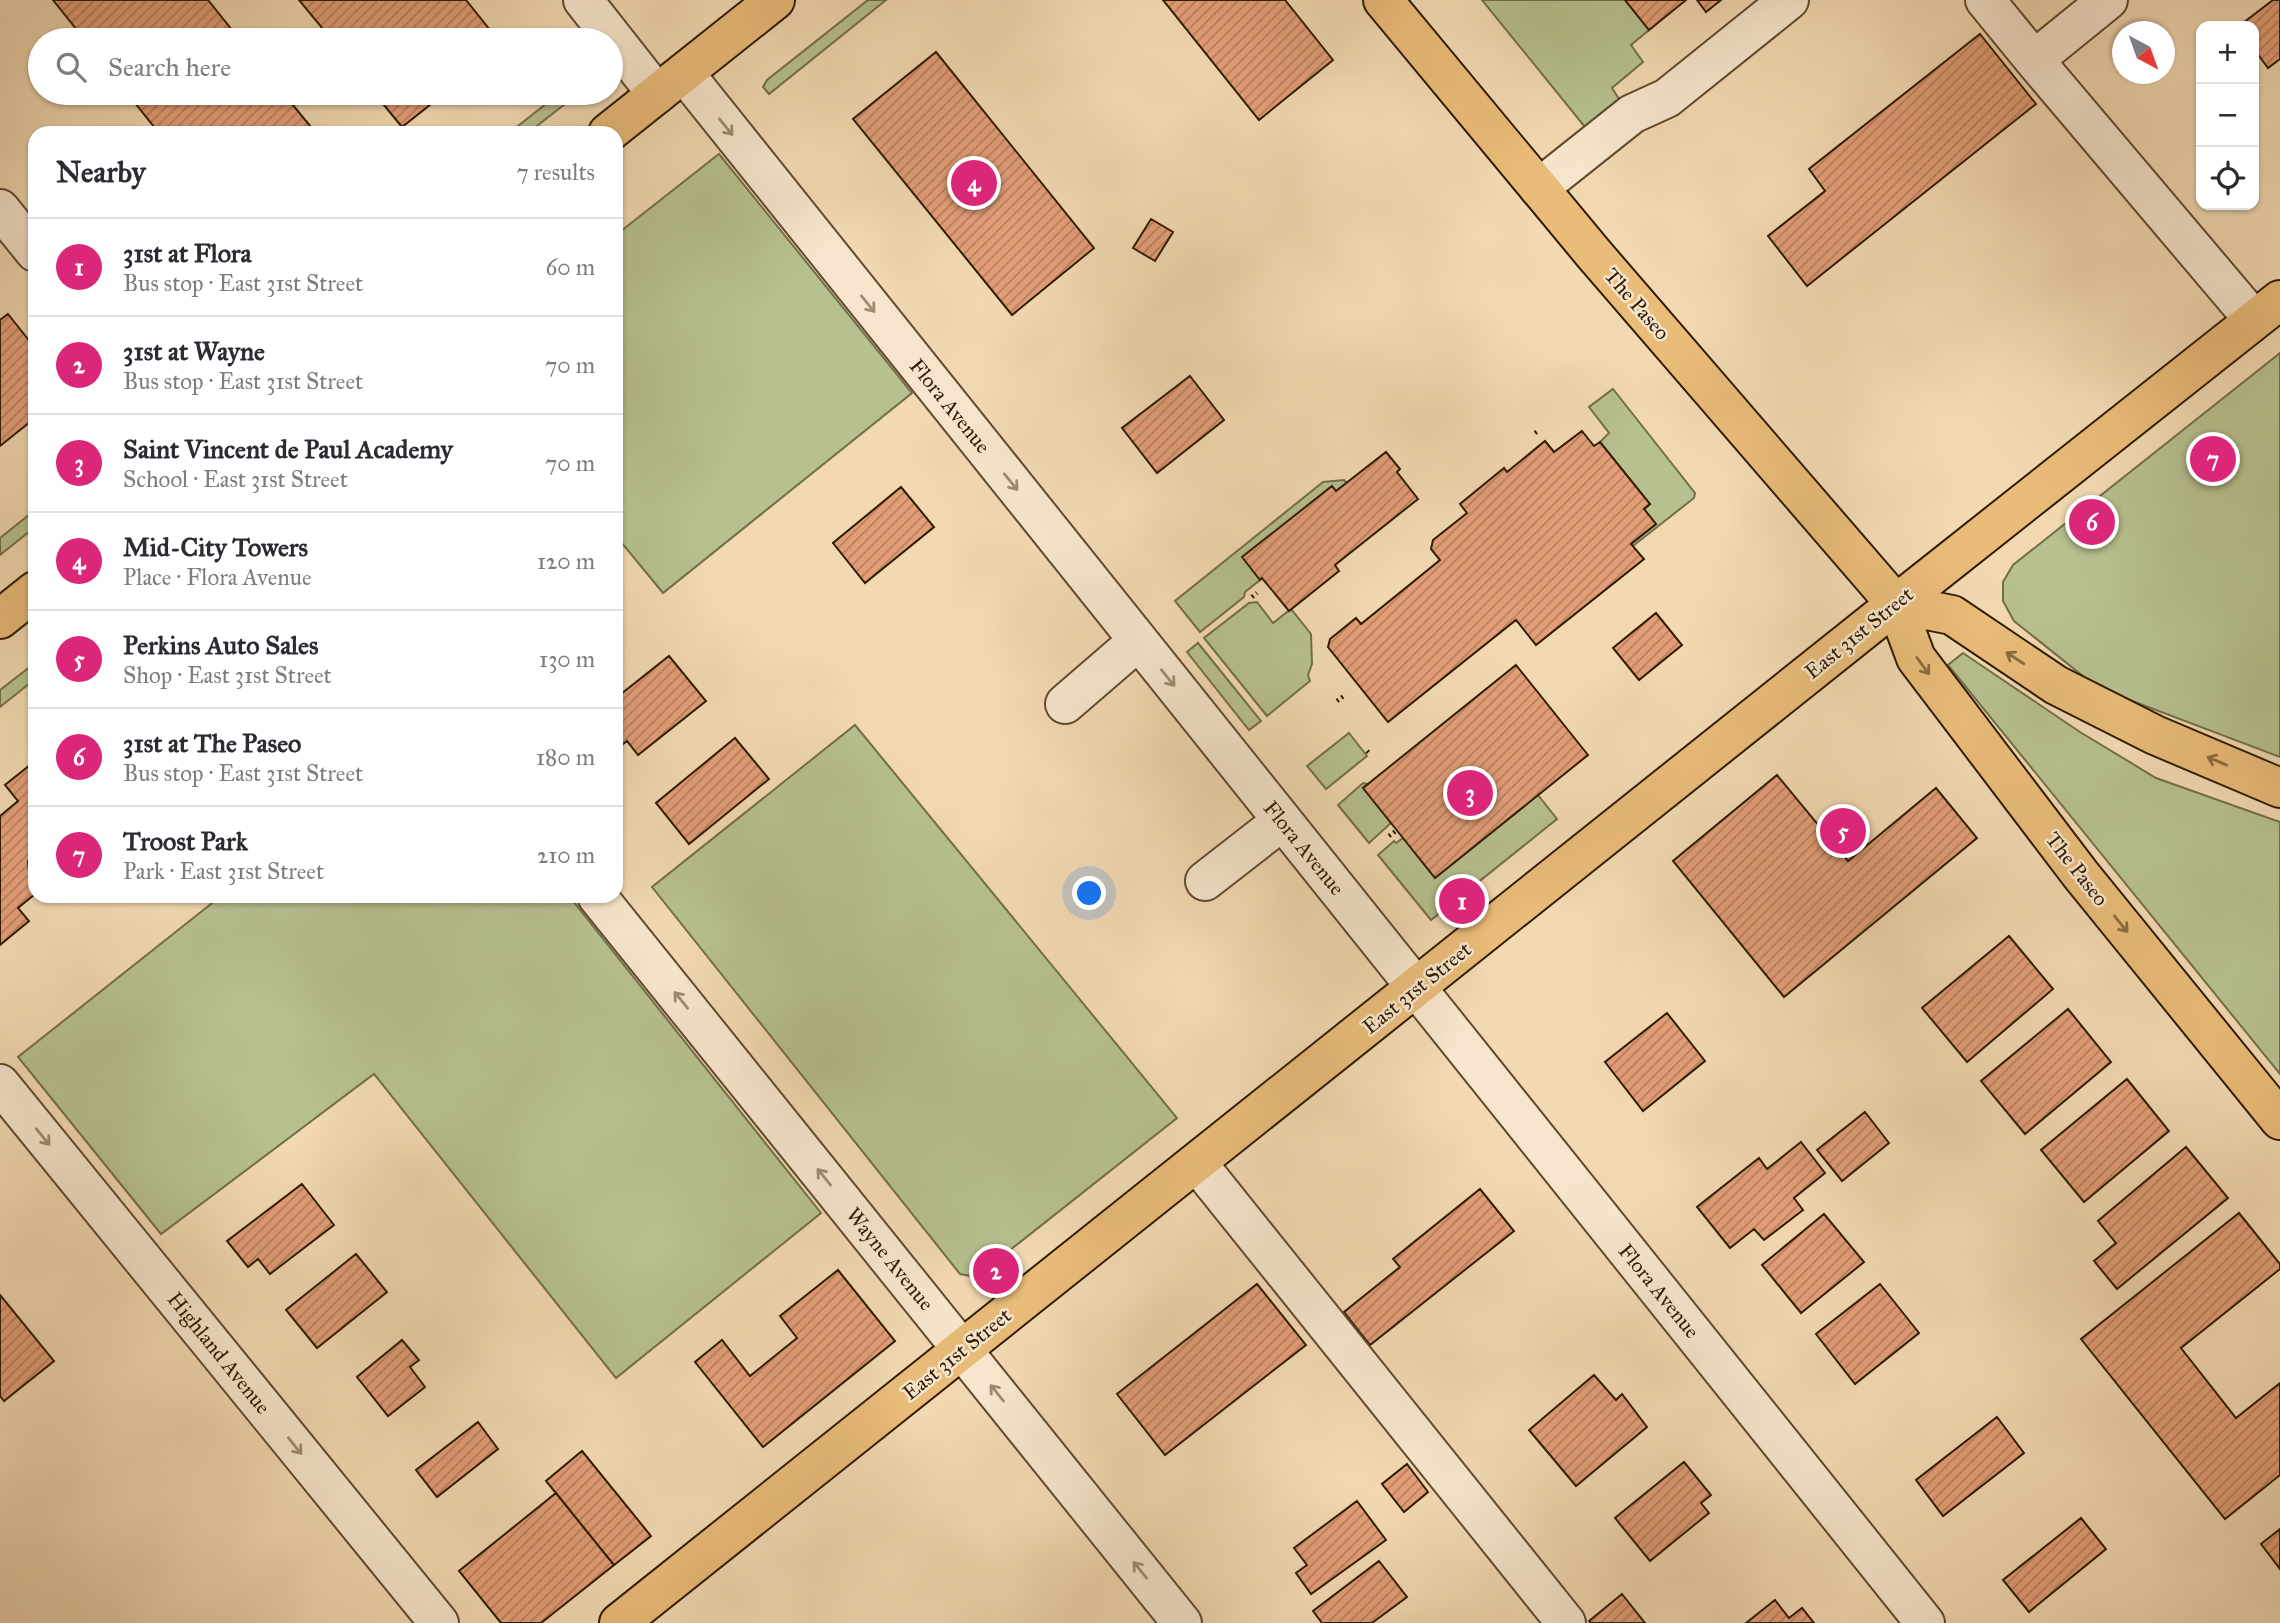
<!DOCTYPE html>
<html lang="en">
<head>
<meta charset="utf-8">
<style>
  body { margin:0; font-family:"IM FELL Great Primer",serif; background:#f7f7f7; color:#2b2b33 }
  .controls { position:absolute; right:21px; top:21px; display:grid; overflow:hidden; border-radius:14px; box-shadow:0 2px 5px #0004 }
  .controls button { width:63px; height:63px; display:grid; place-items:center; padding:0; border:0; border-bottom:2px solid #e1e1e2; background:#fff; color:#2b2b33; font:35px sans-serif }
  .compass { position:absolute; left:2112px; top:21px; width:63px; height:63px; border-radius:50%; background:#fff; box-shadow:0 2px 5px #0004; rotate:139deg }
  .you { position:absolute; left:1090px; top:894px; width:24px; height:24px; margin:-18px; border:5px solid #fff; border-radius:50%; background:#1a73e8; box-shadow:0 0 0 10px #1a73e833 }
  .badge { display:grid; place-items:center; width:46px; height:46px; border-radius:50%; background:#db2777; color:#fff; font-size:23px; font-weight:700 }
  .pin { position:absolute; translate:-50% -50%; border:4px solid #fff; box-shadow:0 2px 7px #0006 }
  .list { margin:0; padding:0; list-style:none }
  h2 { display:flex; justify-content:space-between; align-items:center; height:91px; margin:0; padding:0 28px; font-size:30px }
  h2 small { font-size:23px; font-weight:400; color:#7c7c81 }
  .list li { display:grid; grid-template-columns:46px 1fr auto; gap:21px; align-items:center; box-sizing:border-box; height:98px; padding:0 28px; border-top:2px solid #e1e1e2 }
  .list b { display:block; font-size:26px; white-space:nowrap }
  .list p { margin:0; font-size:23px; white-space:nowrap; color:#7c7c81 }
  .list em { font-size:23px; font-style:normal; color:#7c7c81 }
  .icon { flex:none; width:38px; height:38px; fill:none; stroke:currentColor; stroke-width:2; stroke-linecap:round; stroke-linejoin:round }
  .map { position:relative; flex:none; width:2280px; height:1623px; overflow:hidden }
  .search { position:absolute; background:#fff; box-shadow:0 2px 5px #0004; left:28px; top:28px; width:595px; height:77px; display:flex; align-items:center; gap:18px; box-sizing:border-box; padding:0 24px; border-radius:38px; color:#7c7c81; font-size:26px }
  .panel { position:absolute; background:#fff; box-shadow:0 2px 5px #0004; left:28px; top:126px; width:595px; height:777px; border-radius:21px }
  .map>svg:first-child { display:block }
  .green { fill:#b7c08f; stroke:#736e49; stroke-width:2 }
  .building { fill:url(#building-hatch); stroke:#2f1b03; stroke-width:2 }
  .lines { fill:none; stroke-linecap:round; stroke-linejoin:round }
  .minor-casing { stroke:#604a2f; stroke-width:42 }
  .major-casing { stroke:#2f1b03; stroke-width:42 }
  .path { stroke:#2f1b03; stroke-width:4.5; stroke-dasharray:2 3.5; stroke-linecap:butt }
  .minor { stroke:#f7e6cd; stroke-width:38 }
  .major { stroke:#e9bc79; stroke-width:38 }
  .oneway { stroke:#9d8b72 }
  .oneway2 { stroke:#8c6c3e }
  .labels { text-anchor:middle; stroke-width:5; stroke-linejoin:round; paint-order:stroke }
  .street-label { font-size:21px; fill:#2f1b03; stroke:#f7e6cd }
</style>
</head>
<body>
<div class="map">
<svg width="2280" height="1623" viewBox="0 0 2280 1623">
  <defs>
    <pattern id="building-hatch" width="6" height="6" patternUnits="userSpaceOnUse" patternTransform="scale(1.75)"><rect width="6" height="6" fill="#e39e78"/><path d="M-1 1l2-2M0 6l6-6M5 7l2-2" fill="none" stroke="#b88060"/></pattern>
  </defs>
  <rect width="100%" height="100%" fill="#f2d9b2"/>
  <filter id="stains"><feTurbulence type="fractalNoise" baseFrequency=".00286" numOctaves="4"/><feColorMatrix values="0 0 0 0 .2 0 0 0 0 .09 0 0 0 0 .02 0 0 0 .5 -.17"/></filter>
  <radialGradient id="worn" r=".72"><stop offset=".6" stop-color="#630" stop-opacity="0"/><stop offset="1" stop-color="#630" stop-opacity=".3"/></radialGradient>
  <path class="green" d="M868,0H886L769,94L763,87L767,80Z
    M1482,0H1625L1649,30L1631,45L1643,62L1612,88L1619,99L1585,127Z
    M560,93H579L528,133H509Z
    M719,154L912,393L663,593L616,536V235Z
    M2280,353V757L2098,688L2014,621L2003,601V582L2013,565Z
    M1613,389L1695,493L1694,498L1633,546L1631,544L1656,524L1644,509L1650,504L1600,442L1609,433L1589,407Z
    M1344,480L1347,483L1336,491L1260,580L1245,592L1244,597L1200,632L1175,601L1323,482Z
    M35,510V527L0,555V538Z
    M1257,602L1273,623L1291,609L1311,634L1312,664L1308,675L1310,681L1267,716L1204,638L1249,603Z
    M1198,643L1261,721L1249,730L1187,652Z
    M1963,653L2080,732L2156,778L2280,822V1074L1948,665Z
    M35,663V679L0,707V690Z
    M855,725L1177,1118L976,1277L960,1274L652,887Z
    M1349,733L1367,756L1326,789L1307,766Z
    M1363,783L1368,784L1363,788L1391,823L1369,843L1338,805Z
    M1538,795L1557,819L1431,920L1378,855L1394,841L1396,843L1403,838Z
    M221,896H569L821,1213L616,1378L374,1074L161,1234L18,1057Z"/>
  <path class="building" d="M53,0H208L240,40H85Z
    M299,0H466L498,40H332Z
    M1163,0H1285L1333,60L1259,120Z
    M1625,0H1686L1649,30Z
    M1697,0H1721L1706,12Z
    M2273,0H2280V59L2268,68L2254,49V26H2239Z
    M1980,34L2036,104L1807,286L1768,236L1825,191L1809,169Z
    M936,52L1094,248L1012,315L853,119Z
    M127,93H283L316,133H159Z
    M374,93H445L402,127Z
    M1151,219L1173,232L1155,261L1133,248Z
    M8,314L35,348V418L0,446V320Z
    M1190,376L1224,420L1157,473L1122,428Z
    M1582,431L1594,446L1600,442L1650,504L1644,509L1656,524L1631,544L1644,559L1536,645L1516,620L1388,722L1328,647L1330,639L1356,618L1361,624L1440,560L1431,549L1433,540L1467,513L1460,504L1504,468L1507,472L1545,441L1554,452Z
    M1386,452L1400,469L1397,472L1418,499L1335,565L1339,571L1289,611L1262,578L1260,580L1242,557L1332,486L1336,491Z
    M901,487L934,527L865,583L833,543Z
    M1656,613L1682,645L1639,680L1613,648Z
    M669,656L706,701L638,755L627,741L617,749L616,698Z
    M1516,665L1588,755L1435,878L1363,788Z
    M735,738L769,779L689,844L656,803Z
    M35,761V855L28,861L29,872L35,880V894L18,908L29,921L0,945V816L18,801L5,785Z
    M1777,775L1848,861L1936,788L1977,838L1784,997L1673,861Z
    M1846,820L1859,830L1838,846L1827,833Z
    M2009,936L2053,989L1967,1062L1922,1008Z
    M2068,1009L2111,1062L2025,1134L1981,1081Z
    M1667,1013L1705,1061L1643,1111L1605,1062Z
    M2127,1079L2169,1131L2084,1202L2041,1150Z
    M1865,1112L1889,1143L1842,1181L1817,1150Z
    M1801,1142L1825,1173L1794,1198L1803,1210L1764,1240L1754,1229L1730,1248L1697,1207L1759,1158L1767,1169Z
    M2186,1147L2228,1198L2117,1289L2094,1261L2116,1243L2098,1221Z
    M302,1184L334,1225L270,1274L258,1259L248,1267L227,1241Z
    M1480,1189L1514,1231L1370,1345L1344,1312L1400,1267L1393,1259Z
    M2239,1213L2280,1264V1269L2181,1348L2236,1418L2280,1383V1475L2225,1519L2081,1339Z
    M1824,1214L1864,1262L1801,1313L1762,1265Z
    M356,1254L387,1292L317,1348L286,1310Z
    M838,1270L895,1341L763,1447L695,1362L722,1340L750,1376L797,1338L780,1316Z
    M1257,1284L1306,1345L1165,1455L1117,1394Z
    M1880,1284L1919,1333L1855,1384L1816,1334Z
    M0,1295L54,1361L4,1401L0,1396Z
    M402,1340L419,1360L410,1367L425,1387L388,1416L357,1377Z
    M1594,1375L1616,1400L1622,1394L1647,1427L1576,1486L1529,1430Z
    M1997,1417L2024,1453L1943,1516L1916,1480Z
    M478,1422L498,1449L437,1497L416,1470Z
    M582,1451L651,1536L614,1565L546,1481Z
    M1684,1462L1711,1495L1701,1503L1709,1513L1650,1561L1615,1518Z
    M1407,1464L1428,1492L1404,1512L1382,1484Z
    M556,1493L614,1565L541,1623H501L459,1571Z
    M1357,1501L1386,1540L1311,1594L1296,1573L1307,1565L1294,1548Z
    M2081,1518L2106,1549L2029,1612L2003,1580Z
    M2280,1529V1569L2261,1544Z
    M1379,1561L1407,1597L1372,1623H1322L1313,1611Z
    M1622,1594L1645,1623H1591L1589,1621Z
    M1775,1600L1789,1618L1802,1608L1814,1623H1746Z"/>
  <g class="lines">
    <defs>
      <path id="minor" d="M583,0L657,94
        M1985,0L2034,60
        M2108,0L2034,60L2254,320
        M684,73L1925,1623
        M1539,188L1632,114L1667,98L1789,0
        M0,209L35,252
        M1065,704L1138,641
        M1205,881L1282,821
        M597,896L1182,1623
        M0,1084L439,1623
        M1197,1163L1566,1623"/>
      <path id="major" d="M1383,0L1593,253L1896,604L1916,658L2081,875L2280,1120
        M608,133L775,0
        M1896,604L1952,615L2056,685L2155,735L2280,788
        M0,619L35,591
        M619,1623L1896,604L2280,300"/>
    </defs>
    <use href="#minor" class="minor-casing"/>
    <use href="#major" class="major-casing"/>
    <path class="path" d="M1535,433L1538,431
      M1252,597L1257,593
      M1337,701L1345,695
      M1367,751L1370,754
      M1389,836L1397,830"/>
    <use href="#minor" class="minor"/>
    <use href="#major" class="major"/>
  </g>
  <defs><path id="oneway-shaft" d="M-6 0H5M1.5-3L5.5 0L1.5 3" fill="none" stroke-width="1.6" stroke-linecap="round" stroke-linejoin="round" transform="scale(1.75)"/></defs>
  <g class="oneway">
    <use href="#oneway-shaft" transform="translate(726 127) rotate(51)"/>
    <use href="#oneway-shaft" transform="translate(868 304) rotate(51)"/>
    <use href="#oneway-shaft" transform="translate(1011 482) rotate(51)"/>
    <use href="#oneway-shaft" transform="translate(1168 678) rotate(51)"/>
    <use href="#oneway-shaft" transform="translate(681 1000) rotate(-129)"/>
    <use href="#oneway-shaft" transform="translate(43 1137) rotate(51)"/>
    <use href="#oneway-shaft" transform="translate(824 1177) rotate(-129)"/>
    <use href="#oneway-shaft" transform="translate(997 1393) rotate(-129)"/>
    <use href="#oneway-shaft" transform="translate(295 1446) rotate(51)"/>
    <use href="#oneway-shaft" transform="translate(1140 1570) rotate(-129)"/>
  </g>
  <g class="oneway2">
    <use href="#oneway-shaft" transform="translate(2015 658) rotate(-147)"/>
    <use href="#oneway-shaft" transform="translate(1923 666) rotate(54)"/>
    <use href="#oneway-shaft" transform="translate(2217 761) rotate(-157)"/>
    <use href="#oneway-shaft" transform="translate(2121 924) rotate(51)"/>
  </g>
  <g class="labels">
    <g class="street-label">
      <text transform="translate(1637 304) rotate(49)" y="7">The Paseo</text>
      <text transform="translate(950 406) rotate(51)" y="7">Flora Avenue</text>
      <text transform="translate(1859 633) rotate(-39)" y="7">East 31st Street</text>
      <text transform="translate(1304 848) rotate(51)" y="7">Flora Avenue</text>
      <text transform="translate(2077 869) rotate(52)" y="7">The Paseo</text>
      <text transform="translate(1417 988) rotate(-39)" y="7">East 31st Street</text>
      <text transform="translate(890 1259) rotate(51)" y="7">Wayne Avenue</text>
      <text transform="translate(1659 1291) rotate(51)" y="7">Flora Avenue</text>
      <text transform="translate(219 1353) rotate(51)" y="7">Highland Avenue</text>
      <text transform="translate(957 1354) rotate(-39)" y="7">East 31st Street</text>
    </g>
  </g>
  <rect width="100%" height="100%" filter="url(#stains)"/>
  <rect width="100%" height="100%" fill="url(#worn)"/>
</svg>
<div class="controls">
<button>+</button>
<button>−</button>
<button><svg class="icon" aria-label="locate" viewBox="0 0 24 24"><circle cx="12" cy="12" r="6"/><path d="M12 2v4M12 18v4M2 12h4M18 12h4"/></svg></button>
</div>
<svg class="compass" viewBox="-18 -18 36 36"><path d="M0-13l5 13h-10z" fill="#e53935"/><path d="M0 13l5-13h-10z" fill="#7c7c81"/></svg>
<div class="you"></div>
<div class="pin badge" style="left:1462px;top:901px">1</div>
<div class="pin badge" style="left:996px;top:1271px">2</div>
<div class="pin badge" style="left:1470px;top:793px">3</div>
<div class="pin badge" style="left:974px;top:183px">4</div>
<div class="pin badge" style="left:1843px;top:831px">5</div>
<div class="pin badge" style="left:2092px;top:522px">6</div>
<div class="pin badge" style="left:2213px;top:459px">7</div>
<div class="search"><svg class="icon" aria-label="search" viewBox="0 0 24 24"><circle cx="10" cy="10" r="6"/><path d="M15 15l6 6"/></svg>Search here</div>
<section class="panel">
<h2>Nearby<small>7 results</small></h2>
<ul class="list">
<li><span class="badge">1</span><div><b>31st at Flora</b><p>Bus stop · East 31st Street</p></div><em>60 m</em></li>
<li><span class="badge">2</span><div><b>31st at Wayne</b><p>Bus stop · East 31st Street</p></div><em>70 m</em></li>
<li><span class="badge">3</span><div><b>Saint Vincent de Paul Academy</b><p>School · East 31st Street</p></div><em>70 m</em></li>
<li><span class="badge">4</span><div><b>Mid-City Towers</b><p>Place · Flora Avenue</p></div><em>120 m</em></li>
<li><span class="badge">5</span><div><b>Perkins Auto Sales</b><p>Shop · East 31st Street</p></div><em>130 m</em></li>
<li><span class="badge">6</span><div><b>31st at The Paseo</b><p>Bus stop · East 31st Street</p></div><em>180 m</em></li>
<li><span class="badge">7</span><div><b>Troost Park</b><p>Park · East 31st Street</p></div><em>210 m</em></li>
</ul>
</section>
</div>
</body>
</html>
